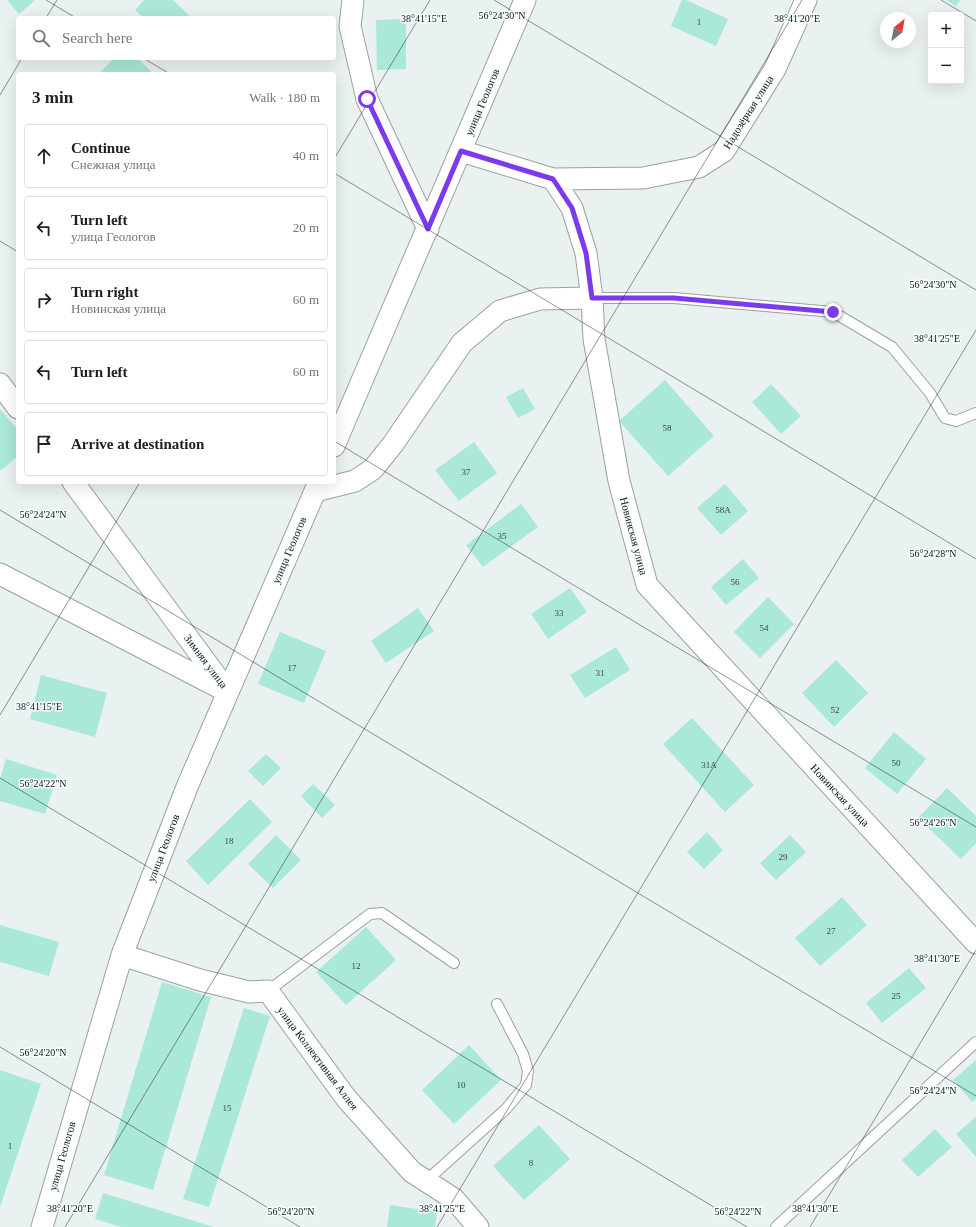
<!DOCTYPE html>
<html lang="en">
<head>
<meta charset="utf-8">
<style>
  body { margin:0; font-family:"Times New Roman",serif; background:#f6f6f6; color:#202124 }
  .controls { position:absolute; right:12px; top:12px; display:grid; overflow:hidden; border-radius:4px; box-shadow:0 4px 16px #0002 }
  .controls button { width:36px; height:36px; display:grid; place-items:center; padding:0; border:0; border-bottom:1px solid #e0e0e0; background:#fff; color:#202124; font:20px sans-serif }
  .compass { position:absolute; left:880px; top:12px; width:36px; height:36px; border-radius:50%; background:#fff; box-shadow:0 4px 16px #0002; rotate:31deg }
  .stop { position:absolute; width:12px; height:12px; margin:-9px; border:3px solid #7c3aed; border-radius:50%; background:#fff }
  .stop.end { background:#7c3aed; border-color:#fff; box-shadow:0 1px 4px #0008 }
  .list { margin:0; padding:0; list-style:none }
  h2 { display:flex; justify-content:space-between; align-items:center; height:52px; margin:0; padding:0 16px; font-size:17px }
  h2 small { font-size:13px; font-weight:400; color:#757577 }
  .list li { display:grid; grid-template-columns:26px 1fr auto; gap:12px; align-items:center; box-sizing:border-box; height:64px; margin:0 8px 8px; padding:0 8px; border:1px solid #e0e0e0; border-radius:4px }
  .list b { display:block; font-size:15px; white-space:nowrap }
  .list p { margin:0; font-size:13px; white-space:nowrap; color:#757577 }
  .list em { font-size:13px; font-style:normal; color:#757577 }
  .icon { flex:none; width:22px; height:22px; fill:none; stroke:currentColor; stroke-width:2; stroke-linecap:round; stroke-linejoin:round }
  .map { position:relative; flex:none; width:976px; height:1227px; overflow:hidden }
  .search { position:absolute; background:#fff; box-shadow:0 4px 16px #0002; left:16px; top:16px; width:320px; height:44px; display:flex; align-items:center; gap:10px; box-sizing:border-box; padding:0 14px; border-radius:4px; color:#757577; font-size:15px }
  .panel { position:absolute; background:#fff; box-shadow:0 4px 16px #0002; left:16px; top:72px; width:320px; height:412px; border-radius:4px }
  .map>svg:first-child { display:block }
  .building { fill:#aae8d7 }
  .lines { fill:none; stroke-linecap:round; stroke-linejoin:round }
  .service-casing { stroke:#9aa1a1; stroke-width:12 }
  .minor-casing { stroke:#9aa1a1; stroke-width:23 }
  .service { stroke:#fff; stroke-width:10 }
  .minor { stroke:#fff; stroke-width:21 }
  .route { stroke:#7c3aed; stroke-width:5 }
  .ticks { fill:none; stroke:#121414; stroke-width:1; stroke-opacity:0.45 }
  .labels { text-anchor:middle; stroke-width:3; stroke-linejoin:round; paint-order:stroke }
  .number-label { font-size:9px; fill:#384945 }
  .street-label { font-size:11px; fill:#121414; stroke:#f7fefe }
  .ticks-label { font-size:10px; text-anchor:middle; fill:#121414; stroke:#f7fefe; stroke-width:3; stroke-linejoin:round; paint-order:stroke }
</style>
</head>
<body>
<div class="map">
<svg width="976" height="1227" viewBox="0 0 976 1227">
  <rect width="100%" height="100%" fill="#eaf1f1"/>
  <path class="building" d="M7,0H35L19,14Z
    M144,0H173L192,18H144L135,10Z
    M682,0H686L728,19L716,46L671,26Z
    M946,0H960L956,6Z
    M406,19V69L377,70L376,20Z
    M114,58H137L154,74H99Z
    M665,380L714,436L668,476L619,421Z
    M771,384L801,416L781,434L752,402Z
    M523,388L535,409L518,418L506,397Z
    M0,409L18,430V456L0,471Z
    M474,442L497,473L459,501L435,470Z
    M725,484L748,511L721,535L697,508Z
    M521,504L538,527L483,567L466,545Z
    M743,559L759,578L726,605L711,587Z
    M570,588L587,612L548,639L531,614Z
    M768,597L794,624L760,658L734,632Z
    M418,608L434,631L386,663L371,641Z
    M280,632L326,651L304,703L258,684Z
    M616,647L630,670L585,698L570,675Z
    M836,660L868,693L834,727L802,693Z
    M41,675L107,693L95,737L30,719Z
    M692,718L754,785L725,812L663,744Z
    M894,732L926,759L897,794L865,768Z
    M266,754L281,768L263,786L248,771Z
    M6,759L57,775L45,814L0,801V779Z
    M313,784L335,805L322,818L301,796Z
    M947,788L976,816V843L961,859L918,818Z
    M250,799L272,822L208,885L186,861Z
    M707,832L723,850L704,869L687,852Z
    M276,835L301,860L273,888L248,864Z
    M790,835L806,852L776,880L760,863Z
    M842,897L867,925L820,966L795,938Z
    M0,925L59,942L49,976L0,962Z
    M366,927L396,960L346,1005L316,972Z
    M909,968L926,988L882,1023L866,1003Z
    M162,982L211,997L153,1190L104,1175Z
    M244,1008L270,1016L209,1207L183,1199Z
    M469,1045L501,1080L454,1124L422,1090Z
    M976,1060V1099L972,1102L953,1080Z
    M0,1070L41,1084L0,1207Z
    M976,1117V1157L956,1134Z
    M539,1125L570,1159L524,1200L493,1166Z
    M935,1129L952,1147L918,1177L902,1160Z
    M103,1193L214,1227H121L95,1219Z
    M390,1205L437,1212L435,1227H387Z"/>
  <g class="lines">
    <defs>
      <path id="service" d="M592,298H674L833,312L892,347L930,393L945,418L956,421L976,413
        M268,991L370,914L382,913L454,963
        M426,1181L506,1109L526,1085L528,1071L523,1054L497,1004
        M776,1227L976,1042"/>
      <path id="minor" d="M353,0L350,26L367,99L428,229
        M461,151L553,179L572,208L586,253L592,298L594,339L619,481L647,585L976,943
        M553,179L643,178L699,167L724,151L775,69L806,0
        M0,384L18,408
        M334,446L525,0
        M315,491L355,481L373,469L393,444L462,343L500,311L540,299L592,298
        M0,574L228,692L73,482
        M122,955L200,980L249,992L268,991L346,1098L412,1172L454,1199L478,1227
        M42,1227L122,955L187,787L319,482"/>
    </defs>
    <use href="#service" class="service-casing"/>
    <use href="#minor" class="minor-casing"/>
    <use href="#service" class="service"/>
    <use href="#minor" class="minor"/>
  </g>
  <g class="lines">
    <path class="route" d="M367,99L428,229L461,151L553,179L572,208L586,253L592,298H674L833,312"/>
  </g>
  <path class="ticks" d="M46,0L76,18M494,0L976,290M941,0L976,21M46,18L57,0M143,58L170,74M0,95L22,58M334,159L430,0M334,173L976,559M0,241L18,252M334,441L976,827M0,510L976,1096M0,715L140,482M0,778L747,1227M0,1047L300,1227M65,1227L802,0M437,1227L976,330M810,1227L976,950"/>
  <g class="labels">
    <g class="number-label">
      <text x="699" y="25">1</text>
      <text x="667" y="431">58</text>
      <text x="466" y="475">37</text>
      <text x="723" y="513">58А</text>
      <text x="502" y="539">35</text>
      <text x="735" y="585">56</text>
      <text x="559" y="616">33</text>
      <text x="764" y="631">54</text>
      <text x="292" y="671">17</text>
      <text x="600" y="676">31</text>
      <text x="835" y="713">52</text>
      <text x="896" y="766">50</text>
      <text x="709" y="768">31А</text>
      <text x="229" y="844">18</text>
      <text x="783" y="860">29</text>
      <text x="831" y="934">27</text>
      <text x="356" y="969">12</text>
      <text x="896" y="999">25</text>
      <text x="461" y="1088">10</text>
      <text x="227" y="1111">15</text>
      <text x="10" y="1149">1</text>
      <text x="531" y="1166">8</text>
    </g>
    <g class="street-label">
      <text transform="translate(482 102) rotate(-67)" y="4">улица Геологов</text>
      <text transform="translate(748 112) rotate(-58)" y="4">Надозёрная улица</text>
      <text transform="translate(634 536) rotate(75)" y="4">Новинская улица</text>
      <text transform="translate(289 550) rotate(-67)" y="4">улица Геологов</text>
      <text transform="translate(206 661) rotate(53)" y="4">Зимняя улица</text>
      <text transform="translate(840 795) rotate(47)" y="4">Новинская улица</text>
      <text transform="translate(163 848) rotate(-69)" y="4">улица Геологов</text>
      <text transform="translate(318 1058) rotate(53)" y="4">улица Коллективная Аллея</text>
      <text transform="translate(62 1156) rotate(-74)" y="4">улица Геологов</text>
    </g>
  </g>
  <g class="ticks-label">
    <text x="502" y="19">56°24'30"N</text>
    <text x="424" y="22">38°41'15"E</text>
    <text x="797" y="22">38°41'20"E</text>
    <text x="933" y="288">56°24'30"N</text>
    <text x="937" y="342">38°41'25"E</text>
    <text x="43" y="518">56°24'24"N</text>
    <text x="933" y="557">56°24'28"N</text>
    <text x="39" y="710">38°41'15"E</text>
    <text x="43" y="787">56°24'22"N</text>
    <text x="933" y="826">56°24'26"N</text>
    <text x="937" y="962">38°41'30"E</text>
    <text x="43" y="1056">56°24'20"N</text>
    <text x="933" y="1094">56°24'24"N</text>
    <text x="70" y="1212">38°41'20"E</text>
    <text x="442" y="1212">38°41'25"E</text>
    <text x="815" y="1212">38°41'30"E</text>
    <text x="291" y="1215">56°24'20"N</text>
    <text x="738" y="1215">56°24'22"N</text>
  </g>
</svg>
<div class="controls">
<button>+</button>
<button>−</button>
</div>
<svg class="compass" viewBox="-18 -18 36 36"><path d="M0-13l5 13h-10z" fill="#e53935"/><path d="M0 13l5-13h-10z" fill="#757577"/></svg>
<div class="stop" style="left:367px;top:99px"></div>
<div class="stop end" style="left:833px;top:312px"></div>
<div class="search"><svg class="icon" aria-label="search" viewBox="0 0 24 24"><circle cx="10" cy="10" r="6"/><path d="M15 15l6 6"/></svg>Search here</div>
<section class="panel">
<h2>3 min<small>Walk · 180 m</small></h2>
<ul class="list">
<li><svg class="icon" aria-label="ahead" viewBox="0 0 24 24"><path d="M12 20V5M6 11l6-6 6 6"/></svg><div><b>Continue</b><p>Снежная улица</p></div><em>40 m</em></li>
<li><svg class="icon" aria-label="left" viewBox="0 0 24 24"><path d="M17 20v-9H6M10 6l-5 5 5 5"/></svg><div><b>Turn left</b><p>улица Геологов</p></div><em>20 m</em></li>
<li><svg class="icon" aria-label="right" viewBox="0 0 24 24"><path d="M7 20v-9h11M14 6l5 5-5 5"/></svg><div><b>Turn right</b><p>Новинская улица</p></div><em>60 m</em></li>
<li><svg class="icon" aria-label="left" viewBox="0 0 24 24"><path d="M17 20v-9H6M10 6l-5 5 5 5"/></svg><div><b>Turn left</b></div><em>60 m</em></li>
<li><svg class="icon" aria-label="arrive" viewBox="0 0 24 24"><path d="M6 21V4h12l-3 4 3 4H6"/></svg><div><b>Arrive at destination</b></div></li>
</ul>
</section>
</div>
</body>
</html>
